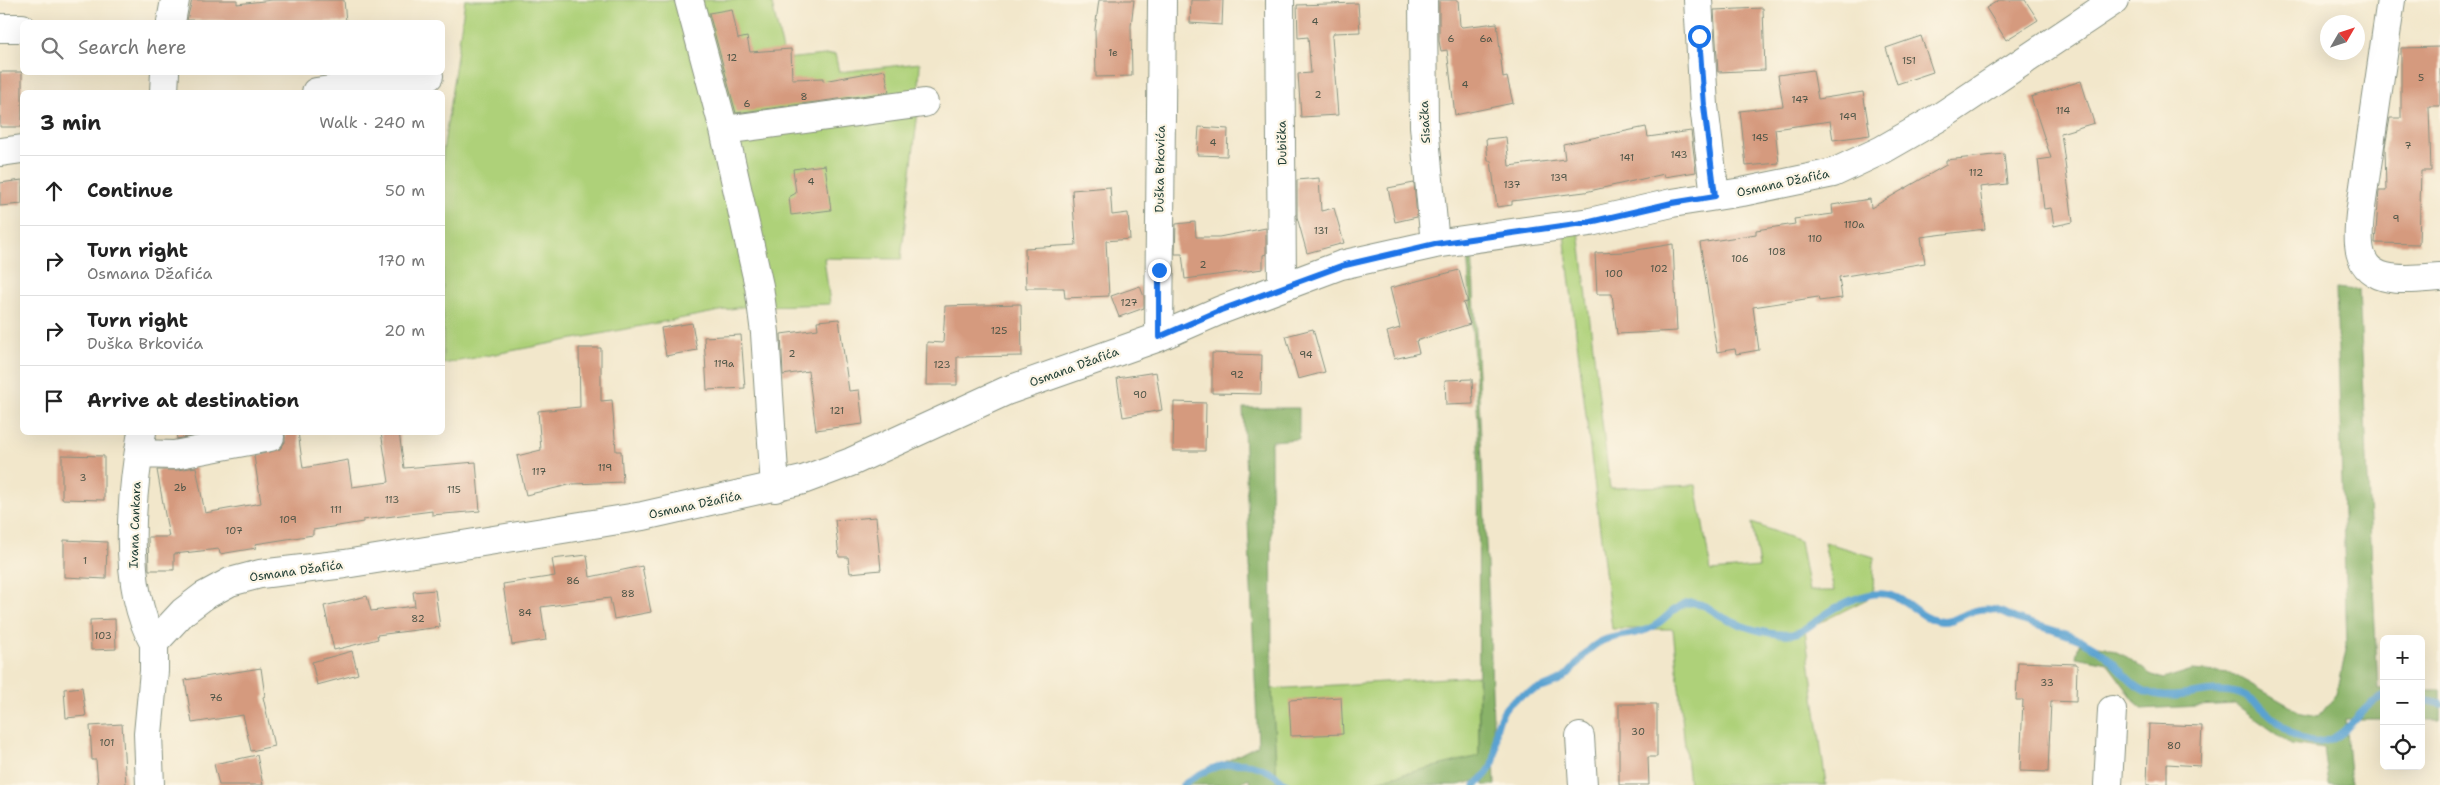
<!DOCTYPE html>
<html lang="en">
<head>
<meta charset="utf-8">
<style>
  body { margin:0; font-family:"Shantell Sans",sans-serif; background:#f2f2f2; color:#222 }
  .controls { position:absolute; right:15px; bottom:15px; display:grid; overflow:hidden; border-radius:8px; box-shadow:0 5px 20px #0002 }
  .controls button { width:45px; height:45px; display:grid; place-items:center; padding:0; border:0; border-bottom:1px solid #e0e0e0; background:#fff; color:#222; font:25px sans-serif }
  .compass { position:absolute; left:2320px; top:15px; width:45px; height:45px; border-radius:50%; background:#fff; box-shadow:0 5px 20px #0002; rotate:51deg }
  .stop { position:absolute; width:15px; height:15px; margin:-11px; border:4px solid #1a73e8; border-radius:50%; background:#fff }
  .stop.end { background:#1a73e8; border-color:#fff; box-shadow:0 1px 5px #0008 }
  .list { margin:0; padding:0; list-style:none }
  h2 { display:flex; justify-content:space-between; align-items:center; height:65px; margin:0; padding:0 20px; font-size:21px }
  h2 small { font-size:16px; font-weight:400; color:#767676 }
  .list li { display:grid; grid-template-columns:32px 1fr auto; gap:15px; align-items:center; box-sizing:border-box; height:70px; padding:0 20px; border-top:1px solid #e0e0e0 }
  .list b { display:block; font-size:19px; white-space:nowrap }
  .list p { margin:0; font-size:16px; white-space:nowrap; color:#767676 }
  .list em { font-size:16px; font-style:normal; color:#767676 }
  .icon { flex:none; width:28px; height:28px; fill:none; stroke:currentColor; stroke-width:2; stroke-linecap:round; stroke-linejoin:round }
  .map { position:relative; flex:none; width:2440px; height:785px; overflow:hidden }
  .search { position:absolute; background:#fff; box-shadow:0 5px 20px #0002; left:20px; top:20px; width:425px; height:55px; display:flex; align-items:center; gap:12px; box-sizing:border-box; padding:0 18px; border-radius:8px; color:#767676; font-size:19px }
  .panel { position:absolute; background:#fff; box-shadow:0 5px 20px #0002; left:20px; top:90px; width:425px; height:345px; border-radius:8px }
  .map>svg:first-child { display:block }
  .green { fill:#aed179; stroke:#668756 }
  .forest { fill:#8ab369; stroke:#54784e }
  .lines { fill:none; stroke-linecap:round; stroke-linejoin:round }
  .stream { stroke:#5aa2d1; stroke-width:7 }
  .building { fill:#d59a7e }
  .minor-casing { stroke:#889280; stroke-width:30 }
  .minor { stroke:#fff; stroke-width:28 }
  .route { stroke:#1a73e8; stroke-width:6 }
  .labels { text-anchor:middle; stroke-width:4.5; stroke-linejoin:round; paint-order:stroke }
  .number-label { font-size:10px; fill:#4c5446 }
  .street-label { font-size:12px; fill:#1f3d34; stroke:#fcf5e5 }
</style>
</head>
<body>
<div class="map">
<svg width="2440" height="785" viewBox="0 0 2440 785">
  <rect width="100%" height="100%" fill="#fcf5e5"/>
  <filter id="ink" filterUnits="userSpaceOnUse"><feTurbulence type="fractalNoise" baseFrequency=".02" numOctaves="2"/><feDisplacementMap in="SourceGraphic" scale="10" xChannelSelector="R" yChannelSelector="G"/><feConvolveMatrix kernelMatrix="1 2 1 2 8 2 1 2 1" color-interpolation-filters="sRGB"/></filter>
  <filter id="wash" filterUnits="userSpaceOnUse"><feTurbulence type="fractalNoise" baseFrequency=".0096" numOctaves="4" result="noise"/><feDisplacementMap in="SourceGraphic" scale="20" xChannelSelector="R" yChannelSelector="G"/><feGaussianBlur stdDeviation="1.12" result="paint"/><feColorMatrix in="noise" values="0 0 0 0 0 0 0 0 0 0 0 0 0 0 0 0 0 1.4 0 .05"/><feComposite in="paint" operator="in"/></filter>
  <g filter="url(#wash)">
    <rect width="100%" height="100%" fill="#f2e7cb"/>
    <path class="green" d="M465,0H771L785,59L835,54L839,72L920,63L918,111L901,259L824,258L830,304L741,307L443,364V152Z
      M1579,231L1610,488L1696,485L1711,571L1759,567L1752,523L1800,541L1809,591H1834L1824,542L1874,557L1873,596L1805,630L1826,785H1689L1673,629H1612L1564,234Z
      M1478,676L1479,757L1358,785H1277L1272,689Z"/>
    <path class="forest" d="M1472,249L1490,629L1495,785H1483V779L1458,785H1358L1479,756L1478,423L1467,250Z
      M2336,288L2359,290L2378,690H2384V719H2345L2351,785H2329L2324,749L2291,744L2235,704L2141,709L2107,663L2076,657L2079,644L2106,647L2127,657L2150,674L2163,679L2192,670L2231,673L2302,713L2319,716L2337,694L2347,645Z
      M1243,408H1299V439L1271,441L1272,689L1277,784L1285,785H1250L1249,778L1235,785H1180L1258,745Z
      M2421,690H2440V720H2421Z"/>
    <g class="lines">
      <path class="stream" d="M2421,699L2440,704
        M1183,785C1217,759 1255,754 1287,785
        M1475,785C1511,756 1485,741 1503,712C1515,692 1539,691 1559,681C1575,673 1582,650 1602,641C1619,634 1638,636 1654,626C1668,618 1677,601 1695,603C1704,604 1712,610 1719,615C1740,626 1768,636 1792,634C1805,632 1814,622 1824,615C1838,605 1858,596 1874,594C1905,591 1915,617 1938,621C1957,625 1970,604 1995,610C2003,612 2012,618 2020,620C2047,629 2078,635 2101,652C2119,665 2129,686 2150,693C2179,703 2208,685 2236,693C2266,700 2288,745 2319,742C2349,739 2358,706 2384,696"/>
    </g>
    <g id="blocks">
      <path class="building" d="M192,0H237V4L272,0H344L346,22L187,20Z
        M1099,0H1134L1131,26L1132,76L1096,77L1095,29Z
        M1191,0H1223L1222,25L1190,23Z
        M1439,0H1458L1460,25L1462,27L1497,23L1503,78L1507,77L1513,103L1455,115L1447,50L1441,51L1439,41Z
        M1999,0H2025L2038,20L2006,40L1986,8Z
        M1358,3L1360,32L1334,33L1332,37L1338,115L1301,117L1298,74L1311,73L1308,37L1298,38L1297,5Z
        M1763,8L1765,70L1718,72L1714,10Z
        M732,9L738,39L747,37L750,52L791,49L792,79L823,78V81L885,70L889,92L736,113L709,13Z
        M1921,36L1933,72L1897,84L1886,48Z
        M2440,47V106H2429L2431,171H2421L2419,244L2375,243L2379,191H2386L2385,147L2390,118H2401V48Z
        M1813,70L1818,99L1863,92L1870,135L1833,140L1830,121L1775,129L1779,163L1746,166L1740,111L1783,106L1778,75Z
        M0,72H22V127H0Z
        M2081,81L2094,123L2061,133L2073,222L2054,226L2051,208L2044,209L2038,160L2051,158L2031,97Z
        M1199,127L1228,129L1227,156L1197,155Z
        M1646,127L1648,137L1691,131L1696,172L1664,177V174L1585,192L1512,201V205L1497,207L1491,161H1488L1486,139L1506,137L1509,166L1565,159L1563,144Z
        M2004,154L2007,184L1980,187L1985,229L1921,237L1925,263L1839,277L1842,298L1819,301L1818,297L1753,307L1759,350L1736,354L1735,349L1717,352L1700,243L1756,234V230L1795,224L1794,219L1833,214L1832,205L1870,199L1871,208L1946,165V160Z
        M825,165L831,210L791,215L789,197L796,193L793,169Z
        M1319,178L1321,211L1334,208L1344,243L1307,253L1297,217V180Z
        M22,180V204L0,206V183Z
        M1414,183L1417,217L1395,222L1388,188Z
        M1110,187L1112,215L1128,213L1130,239L1106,241L1109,296L1065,298L1064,288H1026L1025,248L1076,245L1072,190Z
        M1195,222L1196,237H1219L1266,228V254L1263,255V269L1185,279L1182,254H1175L1176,224Z
        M1673,244L1677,331L1617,334L1612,294H1597L1595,253L1625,252Z
        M1459,270L1468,302L1463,303L1470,324L1416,341L1419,353L1394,359L1387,332L1400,328L1390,288Z
        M1140,286L1144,297V308L1119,317L1111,296Z
        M1021,304L1022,356L957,357V385H926L927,342L943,343L945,306Z
        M839,319L849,391L859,390L863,424L816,430L808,371L783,375L781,334L818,329L817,321Z
        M692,323L697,350L666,356L661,328Z
        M1313,329L1325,372L1298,379L1286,336Z
        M741,335L745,388L707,390L704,337Z
        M579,348H601V401L612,400L616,451H621L623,482L573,484L526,495L517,456L541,450L538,411L580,407Z
        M1212,353L1262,355L1261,394L1212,393Z
        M1156,372L1162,410L1123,417L1117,378Z
        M1472,379L1473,404L1446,405L1445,380Z
        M1174,402L1206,403L1205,451H1173Z
        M176,432H190L191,436L177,439Z
        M285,432H298L303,468L348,460L352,487L389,482L381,432H399L404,468L476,462L480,511L432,515V511L363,520V522L313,530V535L255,544L256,548L220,554L219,549L174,554V570H149L148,537H169L157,470H177L196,467L205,513L261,503L254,456L280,449L285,442Z
        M62,455L104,456V500L62,499Z
        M876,517L881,570L850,573L848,557H839L835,520Z
        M64,540L107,542L106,579L64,577Z
        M587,555L590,577L642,566L651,612L614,619L610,598L541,607L546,640L512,645L503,584L555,576L552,559Z
        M435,590L440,627L377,635L378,639L334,650L324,606L367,596L371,611L415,606L413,592Z
        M115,619L116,649L91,650L90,620Z
        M352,651L358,674L317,685L312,662Z
        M2018,662L2077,664L2076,702L2051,701L2048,772L2020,771L2023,700H2016Z
        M261,668L265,696L263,697L274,746L251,751L243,715L192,723L185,680Z
        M82,687L86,716L66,718L64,689Z
        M1341,697L1343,734L1291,736L1289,700Z
        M1619,704H1657V757H1648L1649,785H1619Z
        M122,724L126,785H98L96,760H92L90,726Z
        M2149,724L2202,726L2200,766L2167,764V785H2147Z
        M257,755L263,785H219L214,764Z"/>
    </g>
  </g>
  <g filter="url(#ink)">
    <use href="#blocks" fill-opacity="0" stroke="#889280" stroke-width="1"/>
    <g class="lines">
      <defs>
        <path id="minor" d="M689,0L724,130L759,286L765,333L775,488
          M1280,0L1282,287
          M1423,0L1424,126L1435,244
          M1698,0L1704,106L1715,196
          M2391,0L2360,214C2359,224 2358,234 2359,244C2362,288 2410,279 2440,277
          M171,22L175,0
          M0,28H22
          M164,92L165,72
          M316,92L429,76
          M724,130L924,103
          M1,152L22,149
          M1159,337L1162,0
          M142,432C131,495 122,587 154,643
          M139,454L174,455L270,437
          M1580,737L1583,785
          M150,785L148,734L154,671V643L183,612L204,596L230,582L260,574L345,564L643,516L803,480L851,462L1006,391L1159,337L1221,310L1341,265L1435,244L1590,222L1672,203L1742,192L1833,173L1882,150L1943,115L2115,0
          M2108,785L2112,710"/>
      </defs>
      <use href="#minor" class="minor-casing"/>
      <use href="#minor" class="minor"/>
    </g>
  </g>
  <g class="lines" filter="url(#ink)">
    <path class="route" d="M1159,270V337L1221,310L1341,266L1435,244L1590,222L1672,203L1715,196L1704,106L1699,36"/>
  </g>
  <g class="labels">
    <g class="number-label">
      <text x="1315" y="25">4</text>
      <text x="1451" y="42">6</text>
      <text x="1486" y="42">6a</text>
      <text x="1113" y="56">1e</text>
      <text x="732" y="61">12</text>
      <text x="1909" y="64">151</text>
      <text x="2421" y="81">5</text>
      <text x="1465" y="88">4</text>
      <text x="1318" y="98">2</text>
      <text x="804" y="100">8</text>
      <text x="1800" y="103">147</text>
      <text x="747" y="107">6</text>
      <text x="2063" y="114">114</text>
      <text x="1848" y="120">149</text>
      <text x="1760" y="141">145</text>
      <text x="1213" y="146">4</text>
      <text x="2408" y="149">7</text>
      <text x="1679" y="158">143</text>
      <text x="1627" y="161">141</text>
      <text x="1976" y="176">112</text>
      <text x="1559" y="181">139</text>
      <text x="811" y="185">4</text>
      <text x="1512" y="188">137</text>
      <text x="2396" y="222">9</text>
      <text x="1854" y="228">110a</text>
      <text x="1321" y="234">131</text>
      <text x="1815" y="242">110</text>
      <text x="1777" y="255">108</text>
      <text x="1740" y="262">106</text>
      <text x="1203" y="268">2</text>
      <text x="1659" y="272">102</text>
      <text x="1614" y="277">100</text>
      <text x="1129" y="306">127</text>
      <text x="999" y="334">125</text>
      <text x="792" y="357">2</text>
      <text x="1306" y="358">94</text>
      <text x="724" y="367">119a</text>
      <text x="942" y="368">123</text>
      <text x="1237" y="378">92</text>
      <text x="1140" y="398">90</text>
      <text x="837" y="414">121</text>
      <text x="605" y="471">119</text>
      <text x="539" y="475">117</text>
      <text x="83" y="481">3</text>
      <text x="180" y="491">2b</text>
      <text x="454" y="493">115</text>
      <text x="392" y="503">113</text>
      <text x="336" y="513">111</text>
      <text x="288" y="523">109</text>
      <text x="234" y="534">107</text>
      <text x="85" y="564">1</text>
      <text x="573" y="584">86</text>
      <text x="628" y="597">88</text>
      <text x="525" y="616">84</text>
      <text x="418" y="622">82</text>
      <text x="103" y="639">103</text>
      <text x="2047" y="686">33</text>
      <text x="216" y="701">76</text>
      <text x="1638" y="735">30</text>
      <text x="107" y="746">101</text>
      <text x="2174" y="749">80</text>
    </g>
    <g class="street-label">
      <text transform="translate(1425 122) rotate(-93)" y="4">Sisačka</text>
      <text transform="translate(1282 143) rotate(-91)" y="4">Dubička</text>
      <text transform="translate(1160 169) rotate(-89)" y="4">Duška Brkovića</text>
      <text transform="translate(1783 183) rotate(-12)" y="4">Osmana Džafića</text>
      <text transform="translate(1074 367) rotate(-20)" y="4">Osmana Džafića</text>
      <text transform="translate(695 505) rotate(-12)" y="4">Osmana Džafića</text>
      <text transform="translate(135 525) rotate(-88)" y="4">Ivana Cankara</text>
      <text transform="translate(296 571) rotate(-8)" y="4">Osmana Džafića</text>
    </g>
  </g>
</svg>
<div class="controls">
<button>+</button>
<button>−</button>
<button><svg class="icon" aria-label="locate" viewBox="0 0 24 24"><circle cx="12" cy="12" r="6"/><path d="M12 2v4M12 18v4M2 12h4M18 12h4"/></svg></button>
</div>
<svg class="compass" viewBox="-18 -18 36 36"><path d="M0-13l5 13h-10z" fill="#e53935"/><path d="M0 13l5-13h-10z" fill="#767676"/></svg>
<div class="stop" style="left:1699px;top:36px"></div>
<div class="stop end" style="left:1159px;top:270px"></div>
<div class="search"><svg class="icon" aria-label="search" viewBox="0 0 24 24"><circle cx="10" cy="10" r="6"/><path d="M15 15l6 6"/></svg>Search here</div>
<section class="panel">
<h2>3 min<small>Walk · 240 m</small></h2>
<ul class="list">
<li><svg class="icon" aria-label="ahead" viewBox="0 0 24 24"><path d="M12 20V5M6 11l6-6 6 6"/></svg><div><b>Continue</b></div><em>50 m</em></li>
<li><svg class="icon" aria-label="right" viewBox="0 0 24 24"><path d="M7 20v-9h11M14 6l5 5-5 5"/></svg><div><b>Turn right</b><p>Osmana Džafića</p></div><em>170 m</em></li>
<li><svg class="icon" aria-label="right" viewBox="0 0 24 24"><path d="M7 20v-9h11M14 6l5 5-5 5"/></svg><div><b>Turn right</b><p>Duška Brkovića</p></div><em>20 m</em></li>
<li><svg class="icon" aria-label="arrive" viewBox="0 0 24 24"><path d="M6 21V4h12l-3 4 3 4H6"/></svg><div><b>Arrive at destination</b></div></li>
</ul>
</section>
</div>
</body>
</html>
